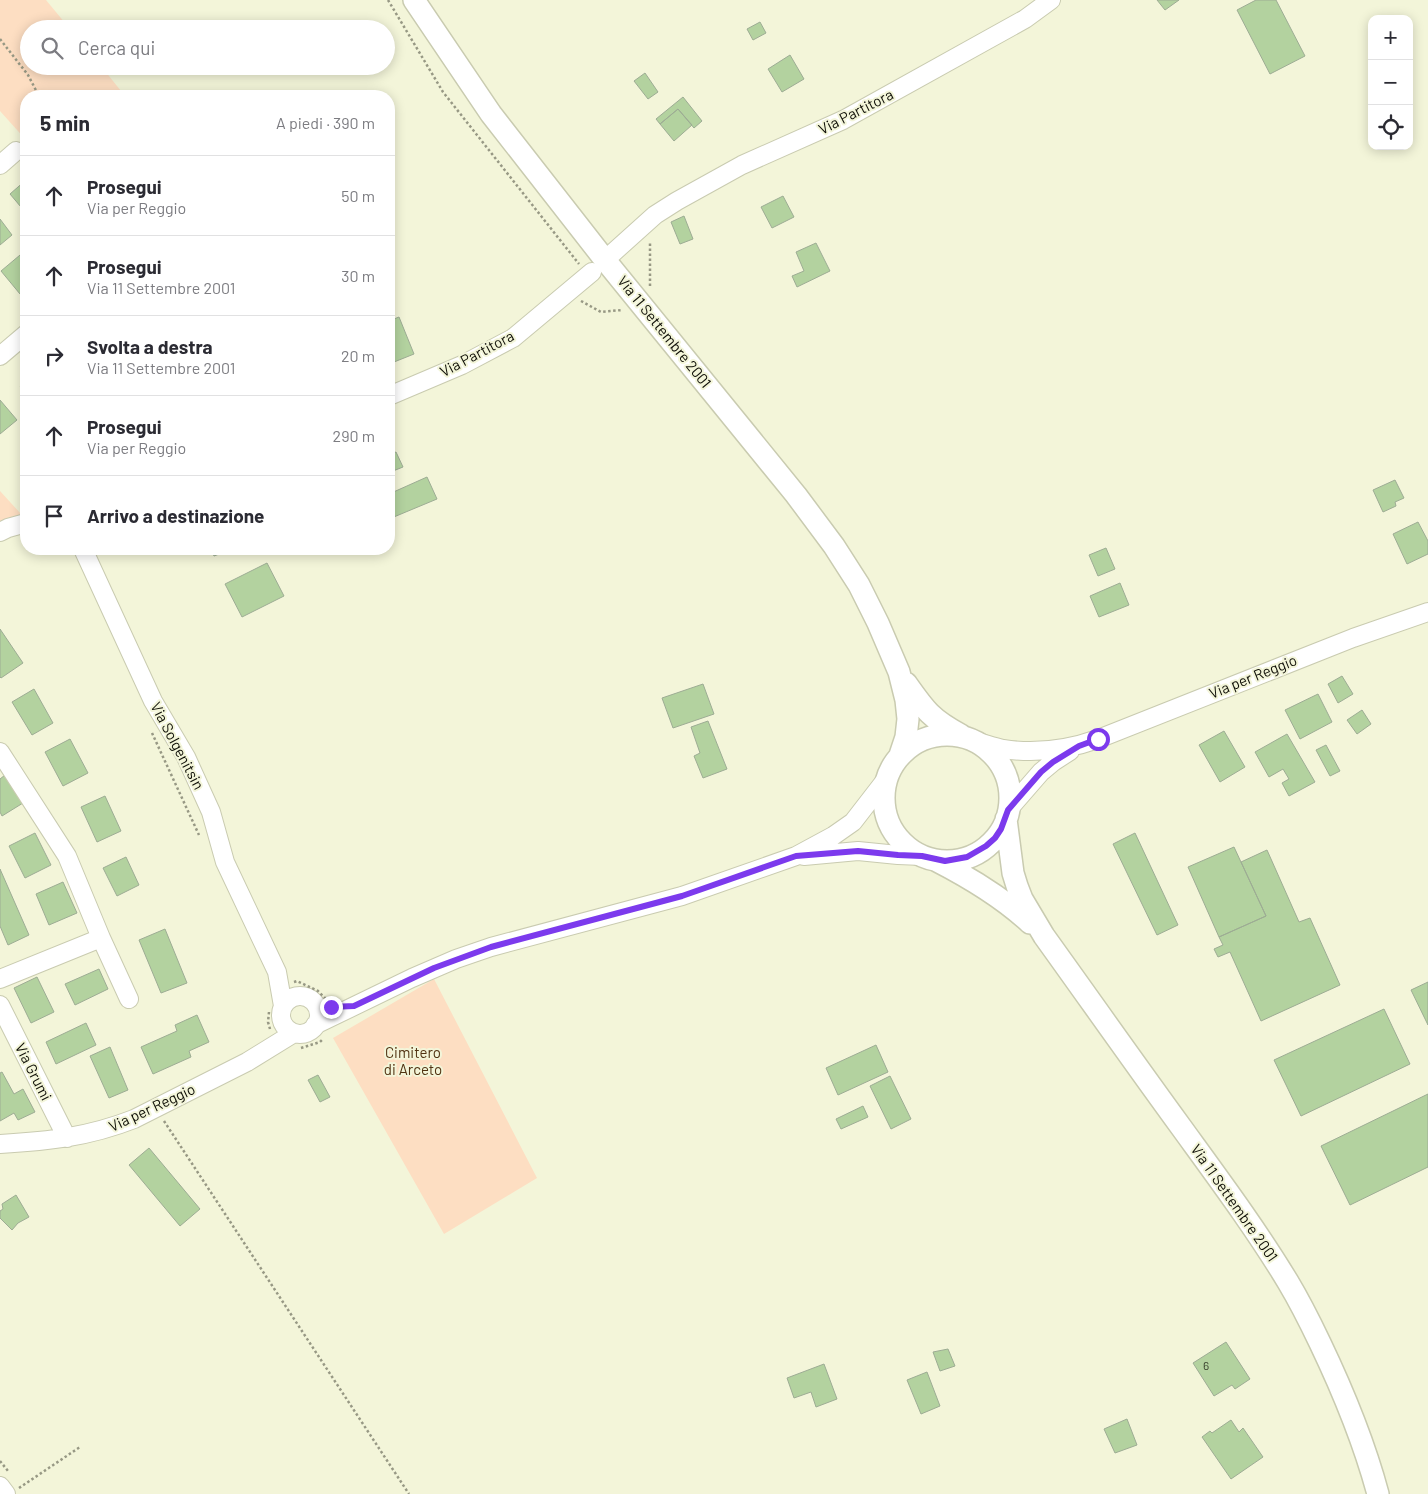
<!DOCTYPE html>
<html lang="it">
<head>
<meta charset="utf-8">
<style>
  body { margin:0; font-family:Barlow,sans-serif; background:#f7f7f7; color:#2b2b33 }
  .controls { position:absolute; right:15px; top:15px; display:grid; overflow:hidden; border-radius:10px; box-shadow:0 2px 12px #0003 }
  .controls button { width:45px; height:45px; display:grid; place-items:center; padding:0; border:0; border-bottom:1px solid #e1e1e2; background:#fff; color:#2b2b33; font:25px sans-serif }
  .stop { position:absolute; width:15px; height:15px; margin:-11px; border:4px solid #7c3aed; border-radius:50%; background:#fff }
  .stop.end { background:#7c3aed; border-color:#fff; box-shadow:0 1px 5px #0008 }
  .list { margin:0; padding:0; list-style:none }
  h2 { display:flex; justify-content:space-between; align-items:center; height:65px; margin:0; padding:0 20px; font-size:21px }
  h2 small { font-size:16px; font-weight:400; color:#7c7c81 }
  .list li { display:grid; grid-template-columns:32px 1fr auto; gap:15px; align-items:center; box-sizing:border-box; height:80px; padding:0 20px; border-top:1px solid #e1e1e2 }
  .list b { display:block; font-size:19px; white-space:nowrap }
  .list p { margin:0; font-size:16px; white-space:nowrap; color:#7c7c81 }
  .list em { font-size:16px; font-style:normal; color:#7c7c81 }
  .icon { flex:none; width:28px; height:28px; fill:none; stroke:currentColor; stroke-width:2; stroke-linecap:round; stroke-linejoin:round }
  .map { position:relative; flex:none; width:1428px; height:1494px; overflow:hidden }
  .search { position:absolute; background:#fff; box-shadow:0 2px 12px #0003; left:20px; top:20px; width:375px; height:55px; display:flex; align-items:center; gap:12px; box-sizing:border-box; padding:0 18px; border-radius:28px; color:#7c7c81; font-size:19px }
  .panel { position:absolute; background:#fff; box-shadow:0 2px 12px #0003; left:20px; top:90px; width:375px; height:465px; border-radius:20px }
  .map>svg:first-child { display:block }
  .green { fill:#fddec2 }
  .building { fill:#b3d29f; stroke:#9dac94 }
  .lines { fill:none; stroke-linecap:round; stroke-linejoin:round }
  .minor-casing { stroke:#c9cbb0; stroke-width:20 }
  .major-casing { stroke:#c9cbb0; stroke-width:24 }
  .path { stroke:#979884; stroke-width:2.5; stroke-dasharray:2.5 2.5; stroke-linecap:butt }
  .minor { stroke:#fff; stroke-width:18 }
  .major { stroke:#fff; stroke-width:21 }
  .route { stroke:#7c3aed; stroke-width:6 }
  .labels { text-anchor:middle; stroke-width:4; stroke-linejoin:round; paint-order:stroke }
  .number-label { font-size:12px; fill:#373f2c }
  .street-label { font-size:15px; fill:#0e0e06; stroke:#f3f5d9 }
  .park-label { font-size:15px; fill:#513312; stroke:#f3f5d9 }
</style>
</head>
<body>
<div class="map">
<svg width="1428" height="1494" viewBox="0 0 1428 1494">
  <rect width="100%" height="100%" fill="#f3f5d9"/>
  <path class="green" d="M0,0H46L70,29H29V66H101L125,96H26V140L0,111Z
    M0,491L21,514L0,524Z
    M434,979L537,1178L444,1234L333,1038Z"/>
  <path class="building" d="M1157,0H1179L1165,10Z
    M1256,0H1276L1305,56L1270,74L1237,10Z
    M760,22L766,33L753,40L747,29Z
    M790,55L804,79L782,92L768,69Z
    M645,73L658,92L648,99L634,81Z
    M683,97L702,121L694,128L678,109L660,124L656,119Z
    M678,109L692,125L674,141L660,124Z
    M26,180V213L10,194Z
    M783,196L794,217L772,228L761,207Z
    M684,216L693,239L680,244L671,222Z
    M0,219L12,235L0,245Z
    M816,243L830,271L797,287L792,276L804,271L796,252Z
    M26,250V289L20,294L1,271Z
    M399,317L414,354L389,364V321Z
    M26,374V393L20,386L24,383L21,378Z
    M0,400L17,420L0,434Z
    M389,449L391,454L396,452L403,467L393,471L391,466L389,467Z
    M427,477L437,499L389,519V494Z
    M1395,480L1404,498L1395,502L1396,506L1383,512L1373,490Z
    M1418,522L1428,541V554L1407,564L1393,534Z
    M1106,548L1115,569L1098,576L1089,555Z
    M211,549H232L214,556Z
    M267,563L284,596L242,617L225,584Z
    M1120,583L1129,605L1099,617L1090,596Z
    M0,629L23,663L1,678L0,677Z
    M1342,676L1353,694L1338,703L1328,684Z
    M703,684L714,714L673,728L662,698Z
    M34,689L53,723L32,735L12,702Z
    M1318,694L1332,722L1300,739L1285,710Z
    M1362,710L1371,724L1357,734L1347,720Z
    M708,721L727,769L703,778L694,756L700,753L691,727Z
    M1224,731L1245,767L1220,782L1199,745Z
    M1287,734L1315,782L1289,796L1282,783L1289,779L1283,769L1269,777L1255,752Z
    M70,739L88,773L63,786L45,752Z
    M1326,745L1340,771L1330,776L1316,750Z
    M5,775L23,803L2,816L0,812V779Z
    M105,796L121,831L97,842L81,807Z
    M35,833L51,865L25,878L9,846Z
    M1135,833L1178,925L1157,935L1113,844Z
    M1234,847L1266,916L1219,937L1188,867Z
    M1267,850L1299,922L1310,918L1340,985L1261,1021L1230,952L1218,957L1214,949L1223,945L1219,937L1266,916L1241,862Z
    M126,857L139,885L117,896L103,868Z
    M0,869L29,935L8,945L0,926Z
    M63,882L77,913L49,925L36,894Z
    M165,929L187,983L161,993L139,940Z
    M99,969L108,989L75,1005L65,984Z
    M37,977L54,1012L31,1023L14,988Z
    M1428,982V1025L1411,990Z
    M1384,1009L1410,1064L1301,1116L1274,1060Z
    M197,1015L209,1042L189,1051L191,1057L153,1074L141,1047L177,1031L175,1025Z
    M86,1023L96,1045L56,1064L46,1042Z
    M876,1045L888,1072L838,1095L826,1068Z
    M110,1047L128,1090L109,1098L90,1056Z
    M2,1072L14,1094L23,1089L35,1112L18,1120L14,1113L0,1121V1073Z
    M318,1075L330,1097L320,1102L308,1080Z
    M890,1076L911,1119L891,1129L870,1086Z
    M1428,1094V1167L1350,1205L1321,1146Z
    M863,1106L868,1117L841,1129L836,1119Z
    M149,1148L200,1209L180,1226L129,1165Z
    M16,1195L29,1217L18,1223L12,1230L0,1218V1211L3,1209L2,1204Z
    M1226,1342L1250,1379L1235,1389L1232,1385L1214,1396L1193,1363Z
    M948,1349L955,1366L940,1371L933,1352Z
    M824,1364L837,1399L816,1407L811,1392L794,1398L787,1378Z
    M927,1372L940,1406L921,1414L907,1380Z
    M1127,1419L1137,1445L1115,1453L1104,1429Z
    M1231,1420L1239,1432L1243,1428L1263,1457L1231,1479L1202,1437L1210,1431L1212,1433Z"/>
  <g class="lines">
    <defs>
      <path id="minor" d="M0,165L16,151
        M605,260L655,215L677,201L742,165L843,120L1025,19L1051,0
        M0,356L26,334
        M389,396L462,365L513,338L592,272
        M0,532L8,528L26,523
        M83,549L153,701L186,757L211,812L225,862L277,972L283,1006
        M974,741C983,743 993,747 1003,749C1036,754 1067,750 1098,739L1353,638L1428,612
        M0,752L67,856L101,938L0,979
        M1008,810L1041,772L1053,762L1070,751
        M804,856L858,851L898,855L922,856
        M101,938L129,999
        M281 1015a19 19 0 1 1 38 0a19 19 0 1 1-38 0Z
        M0,1005L67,1138
        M315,1025L412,978L456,959L491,947L682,896L796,856L833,836L853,822L887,778
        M0,1144C49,1141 88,1137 134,1119L247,1062L294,1033
        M0,1486L6,1494"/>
      <path id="major" d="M414,0L491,114L605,260L796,495L834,546L859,585L878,623L899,672L906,700L908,719L906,737L900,755
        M906,683C925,710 931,719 961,735
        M884 798a63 63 0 1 1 126 0a63 63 0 1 1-126 0Z
        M1006,819L1013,873L1017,886L1022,899L1044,936C1090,1000 1135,1064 1181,1127C1218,1178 1256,1229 1288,1282C1300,1302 1310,1322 1320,1343C1343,1391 1364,1442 1378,1494
        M937,861C970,878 1002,897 1030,923"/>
    </defs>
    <use href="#minor" class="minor-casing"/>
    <use href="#major" class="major-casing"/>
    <path class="path" d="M388,0L443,92L579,264
      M0,39L28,75L39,96
      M650,286V241
      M581,301L601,312L622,310
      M152,733L199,835
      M294,982L297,981L318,991L329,1002
      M269,1012L268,1022L270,1029
      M301,1048L320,1042L323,1039
      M164,1121L409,1494
      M0,1461L8,1471
      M19,1488L80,1447"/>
    <use href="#minor" class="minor"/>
    <use href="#major" class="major"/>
  </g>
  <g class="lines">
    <path class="route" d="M331,1007L354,1006L434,968L491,947L682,896L796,856L858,851L898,855L922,856L945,861L967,857L986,846L995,838L1001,829L1008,810L1041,772L1053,762L1079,746L1098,739"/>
  </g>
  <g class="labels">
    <g class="number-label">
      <text x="1206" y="1370">6</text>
    </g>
    <g class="street-label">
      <text transform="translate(856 112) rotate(-27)" y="5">Via Partitora</text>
      <text transform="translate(664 332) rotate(51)" y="5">Via 11 Settembre 2001</text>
      <text transform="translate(477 354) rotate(-28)" y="5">Via Partitora</text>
      <text transform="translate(1253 677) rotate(-22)" y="5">Via per Reggio</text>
      <text transform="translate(177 746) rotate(62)" y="5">Via Solgenitsin</text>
      <text transform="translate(33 1072) rotate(63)" y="5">Via Grumi</text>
      <text transform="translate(152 1108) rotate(-25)" y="5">Via per Reggio</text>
      <text transform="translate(1234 1203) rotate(55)" y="5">Via 11 Settembre 2001</text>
    </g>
    <g class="park-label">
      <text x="413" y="1058">Cimitero<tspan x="413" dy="17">di Arceto</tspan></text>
    </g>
  </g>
</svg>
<div class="controls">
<button>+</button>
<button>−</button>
<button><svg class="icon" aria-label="locate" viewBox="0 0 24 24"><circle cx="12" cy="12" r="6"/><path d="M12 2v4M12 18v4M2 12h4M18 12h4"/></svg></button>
</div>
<div class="stop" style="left:1098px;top:739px"></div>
<div class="stop end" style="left:331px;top:1007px"></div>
<div class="search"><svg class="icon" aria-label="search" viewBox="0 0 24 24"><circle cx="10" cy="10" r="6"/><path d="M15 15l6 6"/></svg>Cerca qui</div>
<section class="panel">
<h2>5 min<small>A piedi · 390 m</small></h2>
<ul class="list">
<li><svg class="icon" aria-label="ahead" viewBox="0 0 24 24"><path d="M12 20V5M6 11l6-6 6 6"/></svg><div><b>Prosegui</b><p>Via per Reggio</p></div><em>50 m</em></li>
<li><svg class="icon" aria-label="ahead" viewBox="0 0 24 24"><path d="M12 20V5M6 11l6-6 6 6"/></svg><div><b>Prosegui</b><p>Via 11 Settembre 2001</p></div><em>30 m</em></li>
<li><svg class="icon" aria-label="right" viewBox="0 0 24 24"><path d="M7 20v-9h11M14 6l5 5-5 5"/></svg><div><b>Svolta a destra</b><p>Via 11 Settembre 2001</p></div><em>20 m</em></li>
<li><svg class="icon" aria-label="ahead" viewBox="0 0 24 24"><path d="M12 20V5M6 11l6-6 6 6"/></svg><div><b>Prosegui</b><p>Via per Reggio</p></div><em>290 m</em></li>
<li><svg class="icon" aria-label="arrive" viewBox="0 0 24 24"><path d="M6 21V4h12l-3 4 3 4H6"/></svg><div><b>Arrivo a destinazione</b></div></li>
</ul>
</section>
</div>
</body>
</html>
